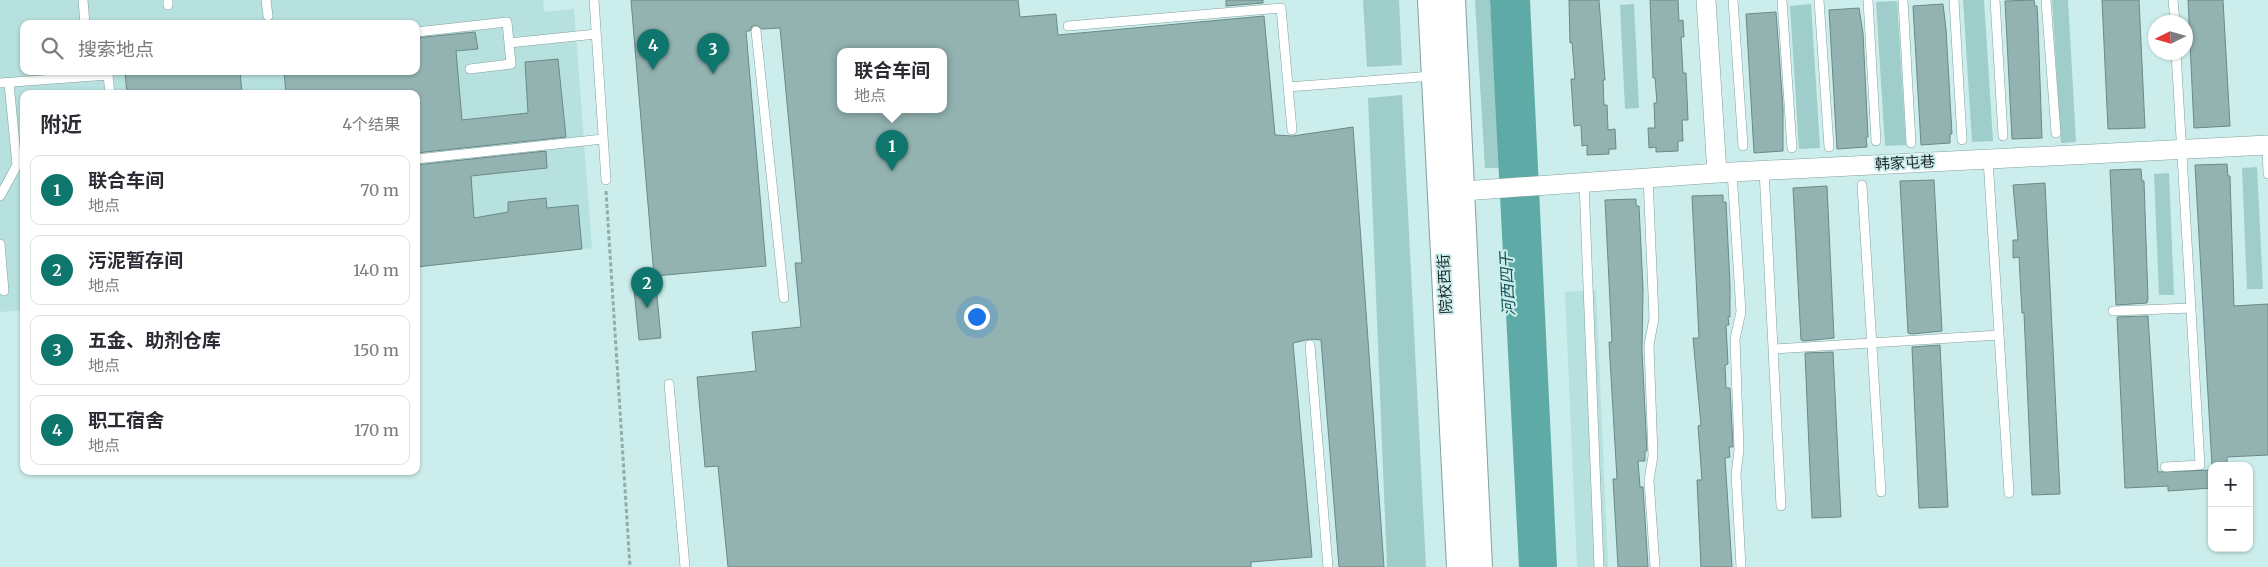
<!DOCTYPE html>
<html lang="zh">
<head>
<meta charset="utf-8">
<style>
  body { margin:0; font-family:Merriweather,"Noto Sans SC",serif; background:#f7f7f7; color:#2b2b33 }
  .controls { position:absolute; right:15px; bottom:15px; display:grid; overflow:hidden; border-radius:10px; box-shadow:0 1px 4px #0004 }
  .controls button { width:45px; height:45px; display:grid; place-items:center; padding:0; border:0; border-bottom:1px solid #e1e1e2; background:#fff; color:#2b2b33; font:25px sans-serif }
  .compass { position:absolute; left:2148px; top:15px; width:45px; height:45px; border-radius:50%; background:#fff; box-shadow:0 1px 4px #0004; rotate:265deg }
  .you { position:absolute; left:976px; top:316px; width:18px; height:18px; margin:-12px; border:4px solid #fff; border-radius:50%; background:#1a73e8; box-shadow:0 0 0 8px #1a73e833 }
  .badge { display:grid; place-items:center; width:32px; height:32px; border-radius:50%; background:#0f766e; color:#fff; font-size:16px; font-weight:700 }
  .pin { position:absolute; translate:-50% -41px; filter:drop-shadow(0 1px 2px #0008) }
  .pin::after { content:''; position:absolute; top:26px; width:18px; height:15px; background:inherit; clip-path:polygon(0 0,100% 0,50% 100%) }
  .popup { position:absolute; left:837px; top:48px; width:110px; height:65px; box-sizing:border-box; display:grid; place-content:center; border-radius:10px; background:#fff; filter:drop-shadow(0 1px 4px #0005); font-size:16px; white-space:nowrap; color:#7c7c81 }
  .popup b { font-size:19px; color:#2b2b33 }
  .popup::after { content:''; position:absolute; left:50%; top:100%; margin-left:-10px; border:10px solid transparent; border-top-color:#fff }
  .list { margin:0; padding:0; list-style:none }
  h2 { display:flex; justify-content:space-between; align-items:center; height:65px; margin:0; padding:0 20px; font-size:21px }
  h2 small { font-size:16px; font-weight:400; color:#7c7c81 }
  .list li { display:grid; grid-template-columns:32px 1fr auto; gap:15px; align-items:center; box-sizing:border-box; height:70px; margin:0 10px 10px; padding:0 10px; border:1px solid #e1e1e2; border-radius:10px }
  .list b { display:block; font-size:19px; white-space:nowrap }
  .list p { margin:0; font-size:16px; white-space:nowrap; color:#7c7c81 }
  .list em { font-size:16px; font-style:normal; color:#7c7c81 }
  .icon { flex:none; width:28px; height:28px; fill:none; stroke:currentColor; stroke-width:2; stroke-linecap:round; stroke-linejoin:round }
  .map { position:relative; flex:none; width:2268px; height:567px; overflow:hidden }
  .search { position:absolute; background:#fff; box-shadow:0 1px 4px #0004; left:20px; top:20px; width:400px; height:55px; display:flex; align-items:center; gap:12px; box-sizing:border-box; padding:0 18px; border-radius:10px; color:#7c7c81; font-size:19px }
  .panel { position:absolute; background:#fff; box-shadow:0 1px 4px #0004; left:20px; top:90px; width:400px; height:385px; border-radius:10px }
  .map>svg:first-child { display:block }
  .built { fill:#b7e1de; fill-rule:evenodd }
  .green { fill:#9fcdca }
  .water { fill:#5eaaa6 }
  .building { fill:#93b3b1; stroke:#6a8987; fill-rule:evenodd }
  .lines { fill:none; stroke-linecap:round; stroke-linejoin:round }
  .service-casing { stroke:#82a19f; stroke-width:10 }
  .minor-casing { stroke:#82a19f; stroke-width:20 }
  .secondary-casing { stroke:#82a19f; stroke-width:28 }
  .path { stroke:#91acaa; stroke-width:3; stroke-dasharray:4 2.5; stroke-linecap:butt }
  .service { stroke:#fff; stroke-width:9 }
  .minor { stroke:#fff; stroke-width:19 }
  .secondary { stroke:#fff; stroke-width:26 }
  .labels { text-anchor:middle; stroke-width:4; stroke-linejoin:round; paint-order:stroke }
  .street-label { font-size:15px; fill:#212d2d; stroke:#cbedeb }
  .water-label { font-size:16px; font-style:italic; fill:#165755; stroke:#cbedeb }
</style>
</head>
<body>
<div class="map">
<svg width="2268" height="567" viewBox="0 0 2268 567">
  <rect width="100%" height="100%" fill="#cbedeb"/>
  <path class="built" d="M0,0H543L544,12L574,9L592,248L416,267V94H24V310L0,312ZM24,24H416V71H24Z
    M1596,290L1608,567H1577L1565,292Z"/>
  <path class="green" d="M1363,0H1399L1402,65L1367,67Z
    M1475,0H1490L1500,168H1485Z
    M1963,0H1984L1993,141L1972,142Z
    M2052,0H2068L2076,142L2061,143Z
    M1897,1L1906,145L1885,146L1876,2Z
    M1634,4L1639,108L1625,109L1620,5Z
    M1811,4L1820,148L1799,149L1790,6Z
    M1402,95L1426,567H1387L1368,98Z
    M2257,167L2263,289H2247L2242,168Z
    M2169,173L2174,295H2159L2154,174Z"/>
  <path class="water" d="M1490,0H1530L1557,567H1519Z"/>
  <path class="building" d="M631,0H1018L1020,17L1056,14L1058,35L1264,16L1275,135L1293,136L1353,127L1384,567H1339L1321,340L1310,339L1293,343L1312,557L1251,562V567H728L718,466L705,467L697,377L756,371L752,332L801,327L795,263H802L780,28L762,29L756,25L752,26L750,31H746L766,266L655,276L661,338L639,340L633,278L654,276ZM841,52H943V110H841Z
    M1226,0H1263V3L1226,6Z
    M1569,0H1599L1605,80H1603L1604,105H1607L1608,130L1615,129L1616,149H1609V154L1587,155V145L1582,146L1581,125L1574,126L1571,79H1575L1572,42L1570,43Z
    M1650,0H1678L1679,21L1683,20L1684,37H1681L1683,73H1686L1688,120H1682L1683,141H1678V151L1656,152V147L1649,148L1648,128H1655L1654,103H1657L1655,78H1653Z
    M2034,0L2035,6H2037L2038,24L2042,138L2012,139L2005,1Z
    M2102,0H2139L2145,128L2108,129Z
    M2188,0H2223L2230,126L2194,128Z
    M1943,4L1946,29L1952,134H1950V143L1921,145L1913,6Z
    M1859,8L1863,33L1868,137H1866L1867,147L1837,149L1829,10Z
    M1776,12L1783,108V151L1754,153L1746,14Z
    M475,32L478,49L456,51L462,120L528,113L525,62L558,59L566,137L416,153V94H286L284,71H416V38Z
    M125,71H240L242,94H127Z
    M546,151L547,168L471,176L474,218L508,212V202L546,198L547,208L578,205L582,249L416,267V165Z
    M2227,164L2228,176H2230L2234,306L2268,304V455L2227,457V466H2212L2195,165Z
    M2141,169L2142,181H2144L2148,299L2147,303L2116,305L2110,170Z
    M1934,180L1942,331L1912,334L1908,333L1900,181Z
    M2045,183L2060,494L2032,495L2024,313H2022L2019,257L2013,258V240H2018L2013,185Z
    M1827,186L1834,338L1804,341L1801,340L1793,188Z
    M1723,195V202H1726L1730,285V317H1728L1729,325H1726L1728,364L1725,365L1726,388H1730L1733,447H1729L1730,457L1725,458L1732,567H1701L1697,480H1702L1698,426L1701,425L1693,338H1699L1692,196Z
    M1636,199V206H1639L1643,289L1642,351L1647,451H1645V461H1638L1640,487H1643L1648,567H1618L1613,479H1617L1609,342H1612L1605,200Z
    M2148,316L2158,472L2212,470V488L2168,491V486L2125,488L2117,317Z
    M1940,345L1948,507L1919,508L1912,347Z
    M1833,352L1841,517L1812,518L1805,353Z"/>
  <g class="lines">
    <defs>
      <path id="service" d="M83,0L85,24
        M168,0V5
        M266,0L268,16
        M594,0L606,180
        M1733,0L1743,146
        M1782,0L1792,148
        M1819,0L1829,147
        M1868,0L1876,141
        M1903,0L1911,143
        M1954,0L1962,140
        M1995,0L2003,136
        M2046,0L2056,133
        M2173,0L2175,22
        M1068,26L1281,8L1292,130
        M756,31L784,298
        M416,32L507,22L509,43
        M470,69L511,64L509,43L596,34
        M0,83L108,75L110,94
        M1288,87L1432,76
        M2267,145L2268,174
        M416,159L603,139
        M1988,159L2009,493
        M1764,170L1781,506
        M1732,172L1741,312L1735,339L1739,450L1736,474L1741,567
        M1648,178L1654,318L1649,345L1653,456L1649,480L1655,567
        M1584,183L1599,567
        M1862,185L1881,492
        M0,196L17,165L9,83
        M0,244L4,291
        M2113,311L2191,308
        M1310,345L1328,567
        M1773,349L1999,335
        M669,384L685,567
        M2165,467L2200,465L2176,52"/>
      <path id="minor" d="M1706,0L1717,173
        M1449,192L1732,172L2268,145"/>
      <path id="secondary" d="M1431,0L1460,567
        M1452,0L1479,567"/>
    </defs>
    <use href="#service" class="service-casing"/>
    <use href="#minor" class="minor-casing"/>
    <use href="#secondary" class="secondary-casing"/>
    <path class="path" d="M606,191L630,567"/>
    <use href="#service" class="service"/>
    <use href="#minor" class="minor"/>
    <use href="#secondary" class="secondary"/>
  </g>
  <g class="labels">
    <g class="street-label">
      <text transform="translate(1905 163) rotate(-3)" y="5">韩家屯巷</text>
      <text transform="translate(1445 284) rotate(-93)" y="5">院校西街</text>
    </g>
    <g class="water-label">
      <text transform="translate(1507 284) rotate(-93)" y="6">河西四干</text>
    </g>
  </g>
</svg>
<div class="controls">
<button>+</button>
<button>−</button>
</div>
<svg class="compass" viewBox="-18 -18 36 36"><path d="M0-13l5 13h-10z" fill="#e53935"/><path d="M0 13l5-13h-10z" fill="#7c7c81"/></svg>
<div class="you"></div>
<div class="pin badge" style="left:892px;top:171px">1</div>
<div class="popup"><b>联合车间</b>地点</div>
<div class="pin badge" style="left:647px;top:308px">2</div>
<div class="pin badge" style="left:713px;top:74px">3</div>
<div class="pin badge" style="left:653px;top:70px">4</div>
<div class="search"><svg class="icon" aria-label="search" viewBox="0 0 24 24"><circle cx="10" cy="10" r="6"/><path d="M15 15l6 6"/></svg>搜索地点</div>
<section class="panel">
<h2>附近<small>4个结果</small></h2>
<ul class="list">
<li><span class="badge">1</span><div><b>联合车间</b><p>地点</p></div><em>70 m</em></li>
<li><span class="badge">2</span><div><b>污泥暂存间</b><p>地点</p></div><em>140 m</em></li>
<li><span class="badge">3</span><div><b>五金、助剂仓库</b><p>地点</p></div><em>150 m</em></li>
<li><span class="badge">4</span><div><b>职工宿舍</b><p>地点</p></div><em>170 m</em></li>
</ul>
</section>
</div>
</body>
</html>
